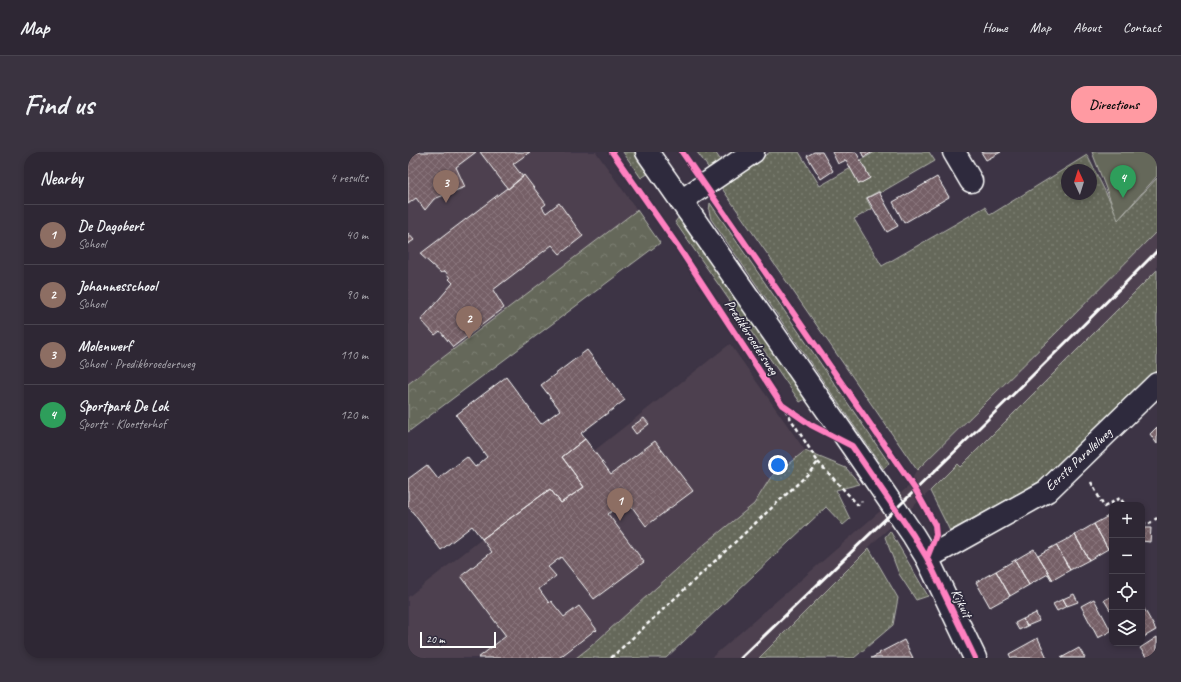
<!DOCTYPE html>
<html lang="en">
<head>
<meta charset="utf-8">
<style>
  body { margin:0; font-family:Caveat,sans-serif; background:#3a3340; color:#f1f3f6 }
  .controls { position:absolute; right:12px; bottom:12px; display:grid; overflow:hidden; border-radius:8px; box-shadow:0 2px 6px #0003 }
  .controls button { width:36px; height:36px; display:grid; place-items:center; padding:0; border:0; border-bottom:1px solid #49444f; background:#2e2734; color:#f1f3f6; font:20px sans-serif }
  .compass { position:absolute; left:653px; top:12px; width:36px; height:36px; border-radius:50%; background:#2e2734; box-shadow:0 2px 6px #0003; rotate:356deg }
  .scale { position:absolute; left:12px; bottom:10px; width:76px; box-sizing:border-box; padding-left:4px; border:2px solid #fff; border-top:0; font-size:11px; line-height:14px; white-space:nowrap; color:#fff; -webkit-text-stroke:3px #2f2a3d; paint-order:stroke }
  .you { position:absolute; left:370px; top:313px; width:14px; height:14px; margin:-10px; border:3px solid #fff; border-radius:50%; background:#1a73e8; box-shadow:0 0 0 6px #1a73e833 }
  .badge { display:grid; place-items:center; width:26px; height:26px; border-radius:50%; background:#ff9aa2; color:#fff; font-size:13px; font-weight:700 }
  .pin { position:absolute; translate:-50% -33px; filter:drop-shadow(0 1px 2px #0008) }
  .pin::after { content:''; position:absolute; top:21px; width:14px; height:12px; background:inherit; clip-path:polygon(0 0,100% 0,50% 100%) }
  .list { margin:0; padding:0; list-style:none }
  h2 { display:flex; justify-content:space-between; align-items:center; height:52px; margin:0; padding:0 16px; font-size:17px }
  h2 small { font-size:13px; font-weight:400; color:#a7a5ac }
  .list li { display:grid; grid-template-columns:26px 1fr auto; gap:12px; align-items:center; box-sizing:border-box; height:60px; padding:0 16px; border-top:1px solid #49444f }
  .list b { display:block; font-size:15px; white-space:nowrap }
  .list p { margin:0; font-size:13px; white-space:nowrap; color:#a7a5ac }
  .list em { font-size:13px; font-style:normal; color:#a7a5ac }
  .icon { flex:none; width:22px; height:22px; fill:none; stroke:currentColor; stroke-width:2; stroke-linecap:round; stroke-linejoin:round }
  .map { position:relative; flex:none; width:749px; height:506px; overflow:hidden; border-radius:16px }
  header { display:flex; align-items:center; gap:24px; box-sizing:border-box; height:56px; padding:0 20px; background:#2e2734; border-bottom:1px solid #49444f }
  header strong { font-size:19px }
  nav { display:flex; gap:22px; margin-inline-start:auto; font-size:14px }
  .intro { display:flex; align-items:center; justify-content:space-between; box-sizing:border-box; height:96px; padding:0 24px }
  h1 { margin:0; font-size:28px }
  .button { padding:10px 18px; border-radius:16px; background:#ff9aa2; color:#111; font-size:14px; font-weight:700 }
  main { display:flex; gap:24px; padding:0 24px }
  aside { flex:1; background:#2e2734; border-radius:16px; box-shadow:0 2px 6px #0003 }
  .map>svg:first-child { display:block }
  .built { fill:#4e414f }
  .grass { fill:url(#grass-dots); stroke:#b2b4ac; fill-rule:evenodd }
  .forest { fill:url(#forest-crowns); stroke:#b2b4ac }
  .park { fill:#65685a; stroke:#b2b4ac }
  .building { fill:url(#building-cross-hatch); stroke:#fff }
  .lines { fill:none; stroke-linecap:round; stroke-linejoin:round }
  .street-casing { stroke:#fff; stroke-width:25 }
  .secondary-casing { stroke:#fff; stroke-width:25 }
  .path { stroke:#fff; stroke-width:2.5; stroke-dasharray:4 3; stroke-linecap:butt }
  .street { stroke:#2f2a3d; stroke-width:22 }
  .secondary { stroke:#2f2a3d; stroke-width:22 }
  .rail { stroke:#fff; stroke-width:3 }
  .cycleway-casing { stroke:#2f2a3d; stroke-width:8 }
  .cycleway { stroke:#ff80c0; stroke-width:6 }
  .labels { text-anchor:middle; stroke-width:3.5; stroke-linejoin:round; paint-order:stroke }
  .street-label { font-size:14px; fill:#fff; stroke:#2f2a3d }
</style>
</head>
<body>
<header>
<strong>Map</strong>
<nav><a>Home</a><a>Map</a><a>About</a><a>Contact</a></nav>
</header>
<div class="intro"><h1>Find us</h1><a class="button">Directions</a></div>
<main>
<aside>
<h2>Nearby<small>4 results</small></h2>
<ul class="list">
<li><span class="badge" style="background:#8d6e63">1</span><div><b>De Dagobert</b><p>School</p></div><em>40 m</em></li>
<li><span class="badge" style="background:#8d6e63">2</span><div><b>Johannesschool</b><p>School</p></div><em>90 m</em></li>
<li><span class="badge" style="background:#8d6e63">3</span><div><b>Molenwerf</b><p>School · Predikbroedersweg</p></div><em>110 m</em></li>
<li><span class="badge" style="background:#2e9e5b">4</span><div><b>Sportpark De Lok</b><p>Sports · Kloosterhof</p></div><em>120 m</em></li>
</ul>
</aside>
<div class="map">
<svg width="749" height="506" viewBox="0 0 749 506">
  <defs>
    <pattern id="grass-dots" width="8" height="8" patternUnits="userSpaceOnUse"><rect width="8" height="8" fill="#65685a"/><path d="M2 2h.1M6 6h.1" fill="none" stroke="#7c7f73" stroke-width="1.8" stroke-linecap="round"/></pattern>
    <pattern id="forest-crowns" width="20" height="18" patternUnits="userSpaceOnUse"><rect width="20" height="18" fill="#65685a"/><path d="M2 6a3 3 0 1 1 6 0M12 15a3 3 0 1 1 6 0" fill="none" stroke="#7c7f73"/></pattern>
    <pattern id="building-cross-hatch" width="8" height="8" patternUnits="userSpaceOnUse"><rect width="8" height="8" fill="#755e66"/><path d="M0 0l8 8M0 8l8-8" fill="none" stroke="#8a767d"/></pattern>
  </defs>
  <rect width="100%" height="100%" fill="#3d3445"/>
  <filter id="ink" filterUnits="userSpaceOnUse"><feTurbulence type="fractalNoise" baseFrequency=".025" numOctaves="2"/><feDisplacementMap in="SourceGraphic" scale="8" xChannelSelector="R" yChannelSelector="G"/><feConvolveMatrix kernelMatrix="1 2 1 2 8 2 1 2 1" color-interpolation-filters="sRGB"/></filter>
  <g filter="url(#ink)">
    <path class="built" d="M0,0H188L252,91L0,279Z
      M749,79V118L648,219L551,315L549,313L522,339L468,388L351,506H303L500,335L509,318L648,181Z
      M322,192L398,300L358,344L171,506H8L0,495V445Z"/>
    <path class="grass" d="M215,0H230L243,20L233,26Z
      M289,0H307L314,10L302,18Z
      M362,0H391L412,34L443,16L451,32L462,26L453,8L467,0H521L527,9L472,41L471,39L458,46L464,57L446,67L474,114L577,55L582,63L679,3L708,61L714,64L749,26V79L648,181L509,318L313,35ZM659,18H683V42H659Z
      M302,51L481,311L476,317L303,67L301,59Z
      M271,65L399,246L392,250L267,70Z
      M749,118V219L636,327L624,334L542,379L522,339L549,312L552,315Z
      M397,299L438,316L452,332L428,338L442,367L435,373L418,355L258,506H168L182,495L297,392L346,352L363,325Z
      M482,379L520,444L508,448L491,422L477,385Z
      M461,396L490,446L485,473L446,506H351Z"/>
    <path class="forest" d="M229,58L252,91L0,280V232Z"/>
    <path class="park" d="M684,0H749V24L710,68Z"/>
    <path class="building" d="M0,0H68L48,15L57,35L26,47L17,58L8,46L0,52Z
      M72,0H122L105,12L115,25L100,37Z
      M406,0H414L425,19L413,27L399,4Z
      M424,0H448L462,26L451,32L438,8L430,12Z
      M453,0H465L456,5Z
      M573,0H593L578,8Z
      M116,23L138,52L134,55L138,61L151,51L175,84L152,102L144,93L85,138L96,156L45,195L32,179L27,183L13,168L45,131L41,127L42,126L37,119L33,121L12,102L99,36L100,37Z
      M529,25L541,45L496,71L485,50Z
      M471,40L490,74L479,80L459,46Z
      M0,81L6,88L0,92Z
      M179,198L217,248L173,281L177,287L154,305L176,335L153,351L142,337L74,387L64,374L33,398L0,354V327L19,313L30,327L59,305L67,315L79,305L48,263L98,225L133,272L152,258L133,233Z
      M236,266L241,272L228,282L223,275Z
      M749,275V292L742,282Z
      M177,287L203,322L247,289L285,339L238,374L219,348L200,362L236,410L186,447L153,405L140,415L148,424L131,437L141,451L143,449L156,465L171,454L189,478L188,479L187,478L151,506H70L98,484L53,424L84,400L74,387L142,337L153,351L176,335L154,305Z
      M704,362V394L700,397L686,372Z
      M686,372L700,397L681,408L667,383Z
      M734,376H743L742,390L734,389Z
      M667,383L681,408L662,418L648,393Z
      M648,393L662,418L645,428L630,403Z
      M626,397L645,428L644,429L640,422L621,433L607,408Z
      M607,408L621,433L602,444L588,419Z
      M588,419L602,444L582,455L568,430Z
      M666,442L670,450L659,454L655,447Z
      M704,444V457L702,458L696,448Z
      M655,447L659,454L649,459L645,452Z
      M686,447L703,479L690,486L673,454Z
      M734,453L748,478L734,486Z
      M628,461L631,469L619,474L615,467Z
      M615,467L619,474L611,478L607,471Z
      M749,485V506H739L732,496Z
      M630,486L639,506H603L601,502Z
      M496,488L505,506H463L472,502L471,501Z
      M671,496L677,506H653Z"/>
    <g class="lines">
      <defs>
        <path id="street" d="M546,0L563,29
          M273,49L345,0
          M519,406L639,339L749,232"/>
        <path id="secondary" d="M239,0L444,294L505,383L519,406L567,506"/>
      </defs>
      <use href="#street" class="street-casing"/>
      <use href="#secondary" class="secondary-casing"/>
      <path class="path" d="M410,310L450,353L454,349
        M683,330L696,355L712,346L717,353
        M734,371L741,372L749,366
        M203,506L400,322L410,310L374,253"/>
      <use href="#street" class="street"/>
      <use href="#secondary" class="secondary"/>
      <path class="rail" d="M333,506C473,372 613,237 749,99"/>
      <defs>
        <path id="cycleway" d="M204,0L269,93L374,253L403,273L444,294L505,383L519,406L567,506
          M274,0L507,337L527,373L528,383L519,406"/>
      </defs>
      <use href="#cycleway" class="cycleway-casing"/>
      <use href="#cycleway" class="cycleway"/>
    </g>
  </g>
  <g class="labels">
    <g class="street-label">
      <text transform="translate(344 185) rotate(57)" y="5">Predikbroedersweg</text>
      <text transform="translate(670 307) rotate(-43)" y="5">Eerste Parallelweg</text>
      <text transform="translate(554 451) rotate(64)" y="5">Kijkuit</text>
    </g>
  </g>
</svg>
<div class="controls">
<button>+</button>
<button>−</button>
<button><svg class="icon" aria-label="locate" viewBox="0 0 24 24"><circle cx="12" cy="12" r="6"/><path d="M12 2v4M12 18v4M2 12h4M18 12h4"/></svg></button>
<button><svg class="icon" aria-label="layers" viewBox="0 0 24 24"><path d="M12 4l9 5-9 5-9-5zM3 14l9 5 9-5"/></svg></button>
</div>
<svg class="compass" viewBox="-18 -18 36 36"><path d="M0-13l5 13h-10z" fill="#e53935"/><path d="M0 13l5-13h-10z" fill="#a7a5ac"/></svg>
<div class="scale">20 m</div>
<div class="you"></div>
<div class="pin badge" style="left:212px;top:369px;background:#8d6e63">1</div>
<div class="pin badge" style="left:61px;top:187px;background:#8d6e63">2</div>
<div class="pin badge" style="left:38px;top:51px;background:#8d6e63">3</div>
<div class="pin badge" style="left:715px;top:46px;background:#2e9e5b">4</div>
</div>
</main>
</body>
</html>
